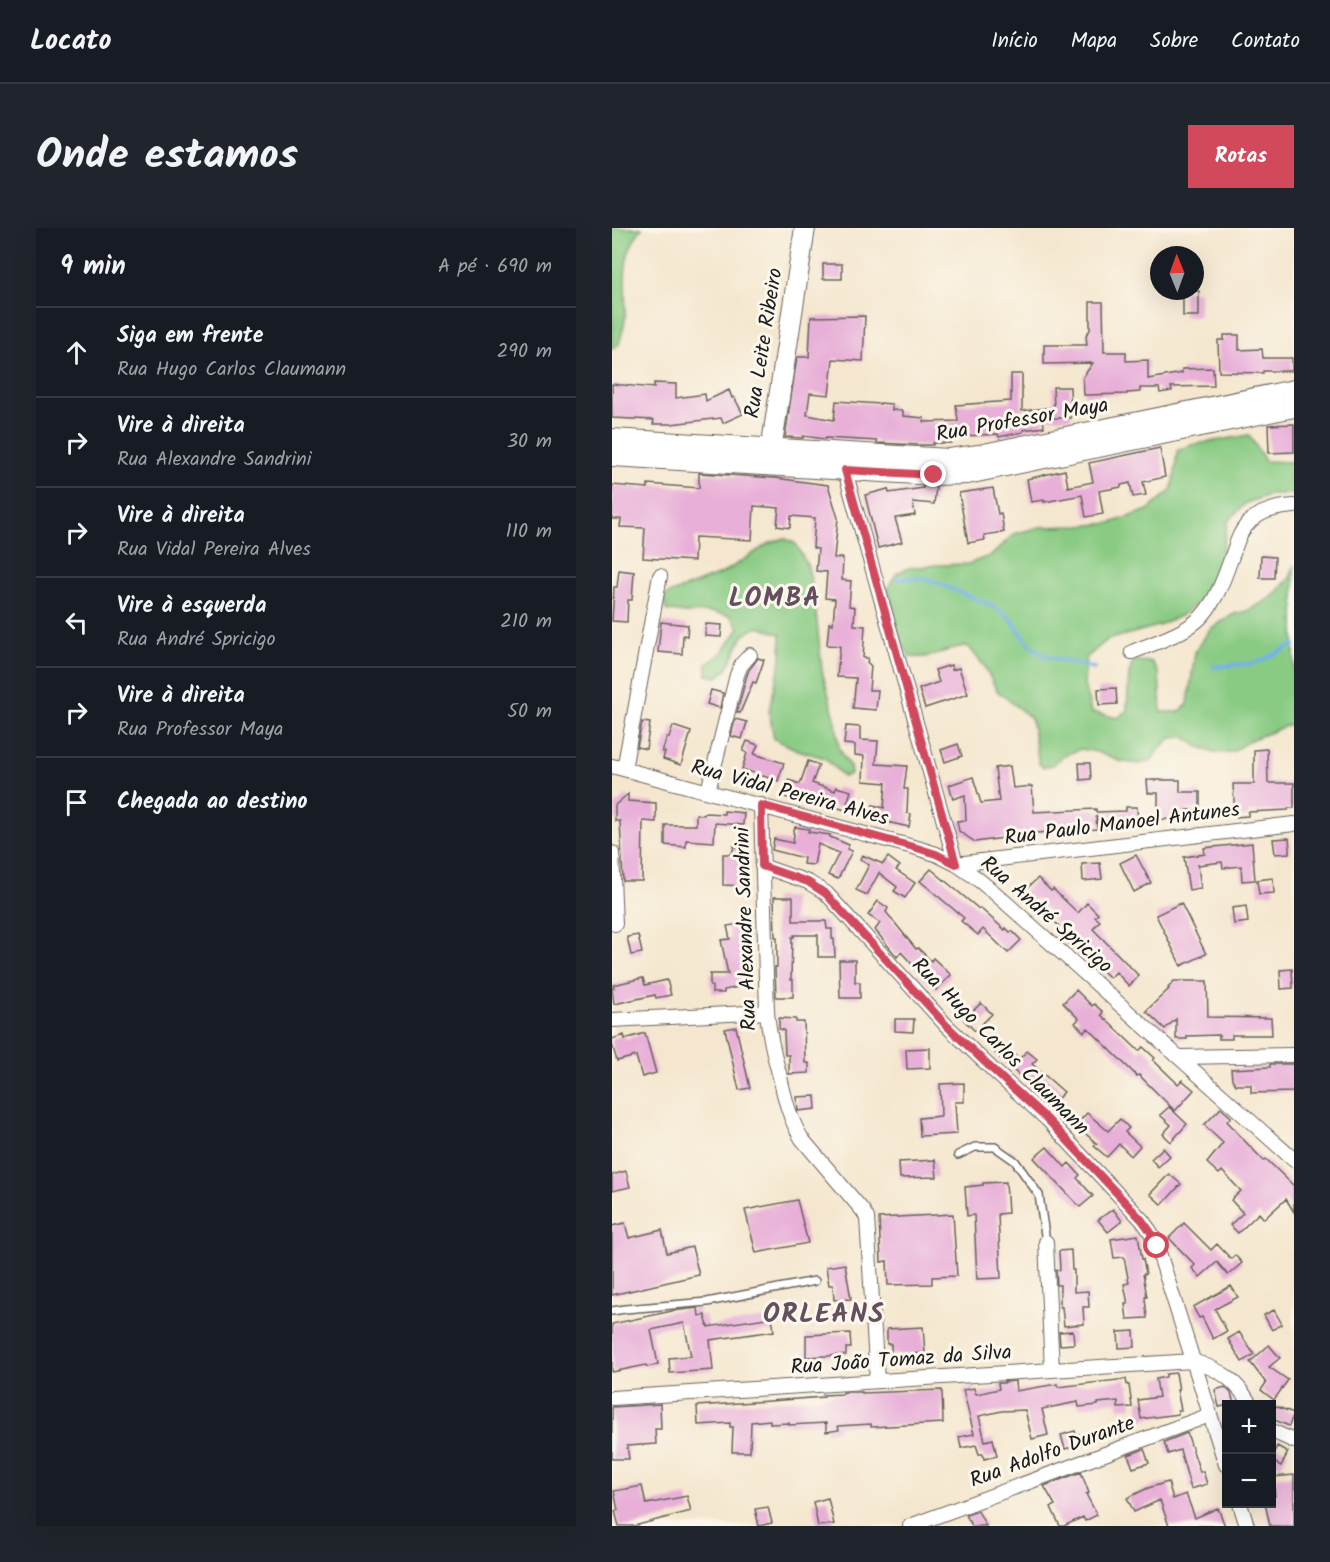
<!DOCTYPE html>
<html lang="pt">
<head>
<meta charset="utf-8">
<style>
  body { margin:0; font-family:Kalam,sans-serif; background:#20242c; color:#f1f3f6 }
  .controls { position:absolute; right:18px; bottom:18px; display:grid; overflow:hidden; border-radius:0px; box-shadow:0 6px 24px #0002 }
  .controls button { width:54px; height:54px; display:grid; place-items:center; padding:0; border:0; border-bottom:2px solid #363941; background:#171b24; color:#f1f3f6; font:30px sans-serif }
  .compass { position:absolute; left:538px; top:18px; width:54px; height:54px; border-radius:50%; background:#171b24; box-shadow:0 6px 24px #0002; rotate:359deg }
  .stop { position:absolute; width:18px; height:18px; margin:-14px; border:4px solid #d1495b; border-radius:50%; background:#fff }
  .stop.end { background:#d1495b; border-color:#fff; box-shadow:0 2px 6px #0008 }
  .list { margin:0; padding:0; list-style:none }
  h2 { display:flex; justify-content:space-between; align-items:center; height:78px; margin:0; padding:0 24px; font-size:26px }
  h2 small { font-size:20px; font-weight:400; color:#9ea1a6 }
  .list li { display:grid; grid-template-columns:39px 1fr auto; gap:18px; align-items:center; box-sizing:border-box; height:90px; padding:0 24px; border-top:2px solid #363941 }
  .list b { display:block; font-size:22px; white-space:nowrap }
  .list p { margin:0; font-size:20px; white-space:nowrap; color:#9ea1a6 }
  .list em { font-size:20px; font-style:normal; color:#9ea1a6 }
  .icon { flex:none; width:33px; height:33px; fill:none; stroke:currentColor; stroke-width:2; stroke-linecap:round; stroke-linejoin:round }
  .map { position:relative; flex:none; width:682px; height:1298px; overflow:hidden; border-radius:0px }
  header { display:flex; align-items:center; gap:36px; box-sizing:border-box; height:84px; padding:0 30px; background:#171b24; border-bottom:2px solid #363941 }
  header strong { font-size:28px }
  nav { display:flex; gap:33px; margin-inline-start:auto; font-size:21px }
  .intro { display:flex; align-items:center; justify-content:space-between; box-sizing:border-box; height:144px; padding:0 36px }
  h1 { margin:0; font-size:42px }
  .button { padding:15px 27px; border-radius:0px; background:#d1495b; color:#fff; font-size:21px; font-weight:700 }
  main { display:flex; gap:36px; padding:0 36px }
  aside { flex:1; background:#171b24; border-radius:0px; box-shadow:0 6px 24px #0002 }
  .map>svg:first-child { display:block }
  .green { fill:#89cb83; stroke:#527450; stroke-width:1.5 }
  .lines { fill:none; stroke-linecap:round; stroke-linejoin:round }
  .stream { stroke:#74b1e6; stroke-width:4 }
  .building { fill:#e8afd8 }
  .lane-casing { stroke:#68635b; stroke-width:10 }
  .street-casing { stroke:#68635b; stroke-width:16 }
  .secondary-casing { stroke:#68635b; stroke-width:22 }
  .lane { stroke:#fff; stroke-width:7 }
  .street { stroke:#fff; stroke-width:14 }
  .secondary { stroke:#fff; stroke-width:20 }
  .route { stroke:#d1495b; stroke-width:8 }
  .labels { text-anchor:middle; stroke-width:6; stroke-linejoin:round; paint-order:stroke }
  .street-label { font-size:21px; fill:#1c1c1c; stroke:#fbf7ec }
  .district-label { font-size:27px; font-weight:bold; letter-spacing:1.5px; fill:#634f5e; stroke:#fbf7ec }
</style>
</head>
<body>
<header>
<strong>Locato</strong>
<nav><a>Início</a><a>Mapa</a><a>Sobre</a><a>Contato</a></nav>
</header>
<div class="intro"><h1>Onde estamos</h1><a class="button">Rotas</a></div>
<main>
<aside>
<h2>9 min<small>A pé · 690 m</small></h2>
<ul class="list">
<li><svg class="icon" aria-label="ahead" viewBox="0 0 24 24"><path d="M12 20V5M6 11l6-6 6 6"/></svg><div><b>Siga em frente</b><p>Rua Hugo Carlos Claumann</p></div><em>290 m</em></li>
<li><svg class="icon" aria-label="right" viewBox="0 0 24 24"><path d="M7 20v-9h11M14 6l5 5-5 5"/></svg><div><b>Vire à direita</b><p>Rua Alexandre Sandrini</p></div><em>30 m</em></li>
<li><svg class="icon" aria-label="right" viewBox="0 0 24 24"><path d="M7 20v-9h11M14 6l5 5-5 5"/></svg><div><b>Vire à direita</b><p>Rua Vidal Pereira Alves</p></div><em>110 m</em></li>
<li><svg class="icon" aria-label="left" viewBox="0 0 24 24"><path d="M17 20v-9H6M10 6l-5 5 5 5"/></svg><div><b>Vire à esquerda</b><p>Rua André Spricigo</p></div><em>210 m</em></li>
<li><svg class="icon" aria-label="right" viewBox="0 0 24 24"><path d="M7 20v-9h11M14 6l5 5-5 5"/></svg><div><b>Vire à direita</b><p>Rua Professor Maya</p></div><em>50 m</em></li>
<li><svg class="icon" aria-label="arrive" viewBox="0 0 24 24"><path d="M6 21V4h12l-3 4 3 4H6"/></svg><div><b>Chegada ao destino</b></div></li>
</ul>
</aside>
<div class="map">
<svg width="682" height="1298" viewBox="0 0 682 1298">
  <rect width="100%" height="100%" fill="#fbf7ec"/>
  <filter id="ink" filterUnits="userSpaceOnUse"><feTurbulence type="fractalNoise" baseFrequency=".0167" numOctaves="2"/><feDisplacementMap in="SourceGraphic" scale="12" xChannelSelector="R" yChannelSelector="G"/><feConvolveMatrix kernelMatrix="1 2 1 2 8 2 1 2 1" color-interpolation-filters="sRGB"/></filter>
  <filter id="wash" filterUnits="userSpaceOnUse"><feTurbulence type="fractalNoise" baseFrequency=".008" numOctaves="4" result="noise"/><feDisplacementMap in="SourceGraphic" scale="24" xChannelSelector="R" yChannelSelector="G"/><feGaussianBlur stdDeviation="1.35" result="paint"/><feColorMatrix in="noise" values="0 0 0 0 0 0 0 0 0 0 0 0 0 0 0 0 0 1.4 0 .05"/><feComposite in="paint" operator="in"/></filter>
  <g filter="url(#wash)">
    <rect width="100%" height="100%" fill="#f5e7cf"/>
    <path class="green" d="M0,0H30C5,33 16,53 13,89C13,98 9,108 7,116L0,121Z
      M637,207L653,233L682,234V266H660L634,275L616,293L611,320L603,346L591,370L570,387L546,398L495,412L474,430L472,457L479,484L506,490L515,482L517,446L521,433L540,434L547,446L549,484H567L576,476L583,424L598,401L622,386L635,383L659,370L678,350L682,337V495L638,512L620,524L605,525L585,518L573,509L559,510L546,522L540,532L528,536L510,534L485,524L469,521L455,526L440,537L431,539L427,536L419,490L385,463L373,439L356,418C341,418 332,425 318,428C311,430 305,429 298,429L286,406L276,360L284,346L296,340L325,337L356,336L380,327L402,306L428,299L467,298L499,295L536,282L559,262L563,246L565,223L579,217Z
      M172,310L184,316L196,339L202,365L210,443L224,494L227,520L238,539L239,545L232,549L213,530L186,522L162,511L157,483L169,432V406L146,399L132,406L115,441L106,449L95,447V436L110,425L127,400L119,388L99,384L72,385L54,382L52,372L54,367L111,345L156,316Z"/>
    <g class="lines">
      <path class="stream" d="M285,351L308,350L321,353L383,379L398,390L418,417L433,428L482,440
        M601,439L644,435L682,417"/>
    </g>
    <g id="blocks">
      <path class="building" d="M211,36H230V51H211Z
        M571,63H587V88H571Z
        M478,74H491L492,124H514V133L536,132V151L570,145V141L601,140L602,158L559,159L560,163L548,165L547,160H528V164L515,165V166L472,167L471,149L481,135L432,136V117H475L474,107L478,102Z
        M253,88L251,133L221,131L217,167L198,165L195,187L222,192L224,173L268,176V175L280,176V182L291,183V188L312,190V194L346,193L344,177L399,173V146H410V183L442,179L441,159H458L459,190H431L432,199L411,202V204L387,209L386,206L339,209V215H321V217H307L265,215V213L214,210L213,211L191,208V210L173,209L185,129H197L199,89Z
        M612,107H627V122L650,121L651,130H680V143H651V145L607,144L606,112H612Z
        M42,155L64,156V170L93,166L94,173L117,162L120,170L122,169L131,186L111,195L109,190L59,196H41L42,192L0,190V156L42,160Z
        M682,196V224L657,225L656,197Z
        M548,220L553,249L531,254L534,267L521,269L518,255L509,257V259L487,263L491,286L474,289L470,267L432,274V272L419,274L415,251L453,242L456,259L481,254L477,235Z
        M87,245L163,250L216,257L226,290L222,330H231L230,352L239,353L237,378L243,379L242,397L253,398L251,430H256L255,434L259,438L257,462H266L264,482L241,480L244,450L225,449L228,418L215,417L217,395L221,396L223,371L213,370L215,344L204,343L206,321L201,320L203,290L179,288L178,300L165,298L167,280L142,278L140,312L83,309L82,333L31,330L33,300L8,299L9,291H0V257L36,260V256L87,260Z
        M311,258L324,259L322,276L301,274L303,287L283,290L290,314L266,320L253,267L276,261L277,265L311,260Z
        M381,260L386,286L389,285L392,304L372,307L373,312L356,315L347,265Z
        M649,328L663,329L662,350H648Z
        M7,342L22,344L20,372H16L15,394L0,393L2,359H5Z
        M49,394L76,397L75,408L71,407L70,426L46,424Z
        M94,396L110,397L109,409L93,408Z
        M146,430L152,432L144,455L141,454L128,485L125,484L134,450L137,442Z
        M339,437L340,442L347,440L356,466L313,480L307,461L327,454L323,442Z
        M504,460L505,476L487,477L486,461Z
        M99,462L111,465L108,480L95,476Z
        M123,491L135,494L130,511L119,508Z
        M30,494L38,495L34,521L25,519Z
        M61,498L79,504L69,537L51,531L53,524H50L55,509L57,510Z
        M234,498L248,499V512L266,513L264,536L295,538L292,561H296L295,585L299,586L297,599L257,590L261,577L272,580L274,555L251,553L252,528L243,527V517L232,516Z
        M135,513L146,517L142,526L172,535L166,553L130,541L135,525L131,523Z
        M346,516L350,528L333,534L329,522Z
        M655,521L656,555H682V580H676V582L636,584V588L623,589L621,556H642V522Z
        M196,533L207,537L200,555L223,563L224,559L239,563L233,582L209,574L207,580L170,568L176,552L188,556Z
        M467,535H478L479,551L468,552Z
        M398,538L401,560L420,558L422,584L484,581V584L514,583V579H525L526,596H504V600H490L484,588L485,601L424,605L399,607V609L363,614L347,603L345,593L354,592L353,567L341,571L337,557L361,549L369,575L387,573L383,540Z
        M535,552H568V564H588V582H575V592L546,591V565H536Z
        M16,566V573L44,575V594L31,593L30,653H11L8,593H3V577Z
        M112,583L132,585L131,597L103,595L102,614L74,612V619L53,617V597H84V586L92,587V585L112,586Z
        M183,599L197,601L196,604L218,607V609L237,617L235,621L240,623L226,651L216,647L227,625L206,616L202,637L191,636L192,630L160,622L162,611L181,615L182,606L181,605Z
        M677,610L678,621H677V625L663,626L661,611Z
        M640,615L643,652L630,653L629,638L611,640L610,634L586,637L589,660L577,662L572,629L593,626L592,620Z
        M122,618L135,622L133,631V658L111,657V626H120Z
        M250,627L271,636L276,629L288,638L284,642L303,655L293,670L282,663L285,659L267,645L255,667L244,662L257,637L248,631Z
        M524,627L539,655L522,664L508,635Z
        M488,635L490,651L471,653L470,636Z
        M319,641L367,681L368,680L393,702L394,700L398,704L400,703L409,712L396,725L371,701L366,707L349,693L352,690L308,653Z
        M426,650L439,663L441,661L466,685L475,675L486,686L483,689L488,693L481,701L527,748L517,758L504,744L498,750L482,734L479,737L450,709L454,705L438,689L440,687L423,670L420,673L411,664Z
        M661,650L662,665L647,666L645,652Z
        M162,669H181V693H214L215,701H220V711H222L223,729H206V707H182V709H180L179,752H181V769H164L163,739H165V709H163Z
        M266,673L276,680L274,684L304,721L306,720L319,733L321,730L339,747L324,762L307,747L308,745L289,724L285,729L263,702L268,695L256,687Z
        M569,675L594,726L569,738L544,687Z
        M634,678L636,694L622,696L620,680Z
        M134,695L138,714L129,716L134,734L130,735L136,757L112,762V765H100V758H98V746H116L109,712L118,711L115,698Z
        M26,707L30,725L19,727L15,709Z
        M227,732H243V754H248V770H228Z
        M680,741L681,760L669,761L668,742Z
        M31,750L33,757L55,752L59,767L44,770L43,767L2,776L0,760H2L1,757Z
        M562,753H595L596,789L659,790L660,807H620V811H607V807L575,808V811H564V791L553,801L534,783L557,761L556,760Z
        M464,762L480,778L482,776L491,784L489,787L527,823L531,819L543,830L541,832L566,856L570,852L582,862L563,883L527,847L525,848L476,800L472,804L463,795L467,791L451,775Z
        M369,775L380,786L363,803L352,792Z
        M167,790L184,791V794H192L193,835H197V845L177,846V827H173L172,802L167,801Z
        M283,791H302L301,804L283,803Z
        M124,799L138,860L127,862L113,801Z
        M33,805L44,845L30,849L24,828L5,833L0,816V811L12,807L13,811Z
        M390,814L407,831L415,823L425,831L420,836L452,864L439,877L381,823Z
        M318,820V840L295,841L294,821Z
        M658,836H682V864L639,865V857H624L620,851L619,841L658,839Z
        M352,855V874H343L345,906L308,908L307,890L329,888L328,856Z
        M203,868L204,881L186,883L185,869Z
        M557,879L575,896L559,914L551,906L559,897L548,887Z
        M609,880L619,889L615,893L628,908L652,933L654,931L682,958V984L674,971L652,991L647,985L626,1005L618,997L631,985L619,972L629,963L610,943L607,946L595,935L611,915L592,897Z
        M475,885L496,903L508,891L517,900L513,904L528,918L519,928L507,916L495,929L482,918L485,916L464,897Z
        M435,919L453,939L457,935L468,947L465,950L481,968L468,979L422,930Z
        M551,920L558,928L546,939L539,931Z
        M323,932L325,949L288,950L287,934Z
        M14,943L18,959L0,963V947Z
        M557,946L569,956L550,977L538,966Z
        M394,954L396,985L386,986L389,1050L365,1051L362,987L355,988L353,959L371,957V955Z
        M185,972L196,1015L144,1025L133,982Z
        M501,981L510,993L496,1004L486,992Z
        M341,986L345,1048L320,1049V1056L276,1057L275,1033L269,1034L267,990Z
        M13,995L17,1010L50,1002L55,1025L80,1019L87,1047L0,1067V998Z
        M572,995L599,1022L605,1016L619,1031L623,1027L630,1035L616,1047L605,1034L588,1049L580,1040L583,1037L557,1010Z
        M526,1007L530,1031H531L534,1046H531L535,1069H533L535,1090L515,1091L513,1076H516L512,1056L517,1055L512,1029L502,1030L499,1011Z
        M459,1022L460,1042H462V1064L476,1063L477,1079H471L472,1096L452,1098L450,1079H448V1057H445L444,1042H448L447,1023Z
        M233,1036L239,1071L222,1072L221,1057H217L214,1039Z
        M619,1058L626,1069L603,1081L615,1103L601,1111L590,1089L587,1090L581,1079Z
        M86,1080L87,1088L93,1087L96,1099L160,1089L162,1103L98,1112L101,1142L58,1145L57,1130L79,1128L72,1095L39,1102L46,1136L35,1139L34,1137L0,1144V1096L60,1083Z
        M662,1082L670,1096L660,1102L652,1087Z
        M311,1099L313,1125L279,1127V1116H275V1101Z
        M461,1103L462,1116L448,1117L447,1104Z
        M522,1103L523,1119L507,1120L506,1104Z
        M627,1104L642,1126L630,1134L616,1111Z
        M238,1105L239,1120H234V1127L194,1129V1107Z
        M657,1117L668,1130L657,1139L676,1152L662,1172L649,1162L654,1155L638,1134Z
        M564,1145L567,1162H565L569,1182H566V1186L529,1191L526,1172L547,1169L544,1151L554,1149V1146Z
        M514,1151L515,1157H517L520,1179L506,1180V1173L486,1175V1177L467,1179L466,1174L430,1181L436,1207L420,1211L413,1182L390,1183L367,1188L373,1213L381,1211L385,1228L372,1231L371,1226H367L364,1217L349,1220L347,1209L362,1206L351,1162L362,1160L363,1165L365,1166L387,1161L386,1155H392V1154L403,1153L404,1163L445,1156L446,1159Z
        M613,1159L619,1165L622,1176L607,1179L603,1162Z
        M330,1162L331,1195L259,1199V1196L226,1198L227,1202L214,1204V1195L177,1197V1195L158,1196V1192L139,1194L138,1224H120L121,1199H118V1195L86,1197L85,1178L212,1169L211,1167L231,1166V1164H250V1165Z
        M48,1176L49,1201H43L44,1216L15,1218L17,1231H0V1179Z
        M660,1177L682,1185L677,1198L660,1191Z
        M463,1203L464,1207L467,1206L470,1216L453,1221L449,1207Z
        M575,1205L588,1244L591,1243L595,1256L579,1261L568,1222L556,1226L552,1214Z
        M665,1218L676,1224L669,1238L660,1233V1229Z
        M532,1221L537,1235L521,1240L516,1227Z
        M469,1244L477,1265L474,1266L485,1287L473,1293L471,1289L452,1298H448L439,1279L443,1277L432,1258Z
        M682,1247V1298H658L653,1275H660V1268H663L661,1249Z
        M556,1254L561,1271L574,1266L583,1290L606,1280L613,1298H557L548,1272L522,1284L515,1270L536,1260Z
        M30,1258L34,1276L75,1268L79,1283L22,1298H7L3,1283L6,1282L2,1263Z
        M216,1270L222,1296L206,1298L201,1274Z
        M156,1279L160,1295L147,1298L143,1281Z
        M366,1283L374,1298H360L354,1287Z"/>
    </g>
  </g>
  <g filter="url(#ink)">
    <use href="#blocks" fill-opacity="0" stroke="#68635b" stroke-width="1.5"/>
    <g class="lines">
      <defs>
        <path id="lane" d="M346,927L363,919H383L403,933L427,967L434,1014
          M0,1083L13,1081L95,1074L203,1053"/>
        <path id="street" d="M231,236L344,636L363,649L384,666L682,932
          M520,424C541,415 573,406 589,389C605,372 612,350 620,328C624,318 626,307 633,299C644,284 664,279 682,278
          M0,538L305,620L324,626L344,636L682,596
          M12,541L48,348
          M96,563L125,447L129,437L138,427
          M149,577L155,784C157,806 162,828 168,849C173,871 178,892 190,911L251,983L255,990L265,1153
          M0,625L3,696
          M150,638L196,654L214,665L334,797L380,841L436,892L530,992L538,1003L545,1018L614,1237
          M0,792L155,784
          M567,829L682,827
          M434,1014L440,1142
          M0,1170L581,1133C609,1142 623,1151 638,1176
          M660,1203L682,1213
          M628,1276L635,1298
          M298,1298L598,1187"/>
        <path id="secondary" d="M0,211L337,231L367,227L682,162
          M0,228L322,247L355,246L682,179
          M157,235L193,0"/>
      </defs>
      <use href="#lane" class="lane-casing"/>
      <use href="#street" class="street-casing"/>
      <use href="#secondary" class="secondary-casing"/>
      <use href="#lane" class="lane"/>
      <use href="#street" class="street"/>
      <use href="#secondary" class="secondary"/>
    </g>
  </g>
  <g class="lines" filter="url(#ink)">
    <path class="route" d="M322,247L233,242L344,636L324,626L305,620L149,577L150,638L196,654L214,666L334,797L380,841L436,892L530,992L538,1003L545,1018"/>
  </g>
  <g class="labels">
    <g class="street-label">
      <text transform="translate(151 115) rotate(-81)" y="7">Rua Leite Ribeiro</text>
      <text transform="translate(410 191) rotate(-10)" y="7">Rua Professor Maya</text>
      <text transform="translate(178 564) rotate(15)" y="7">Rua Vidal Pereira Alves</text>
      <text transform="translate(510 595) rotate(-7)" y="7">Rua Paulo Manoel Antunes</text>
      <text transform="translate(435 686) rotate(41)" y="7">Rua André Spricigo</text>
      <text transform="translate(133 701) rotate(-92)" y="7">Rua Alexandre Sandrini</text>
      <text transform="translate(389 818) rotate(45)" y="7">Rua Hugo Carlos Claumann</text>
      <text transform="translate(289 1131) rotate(-4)" y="7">Rua João Tomaz da Silva</text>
      <text transform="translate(440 1223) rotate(-20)" y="7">Rua Adolfo Durante</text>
    </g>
    <g class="district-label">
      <text x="163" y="378">LOMBA</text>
      <text x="212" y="1094">ORLEANS</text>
    </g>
  </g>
</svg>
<div class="controls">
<button>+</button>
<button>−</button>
</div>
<svg class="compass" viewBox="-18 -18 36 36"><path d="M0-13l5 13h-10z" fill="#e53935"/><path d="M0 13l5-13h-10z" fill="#9ea1a6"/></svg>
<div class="stop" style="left:545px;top:1018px"></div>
<div class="stop end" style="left:322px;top:247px"></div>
</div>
</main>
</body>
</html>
